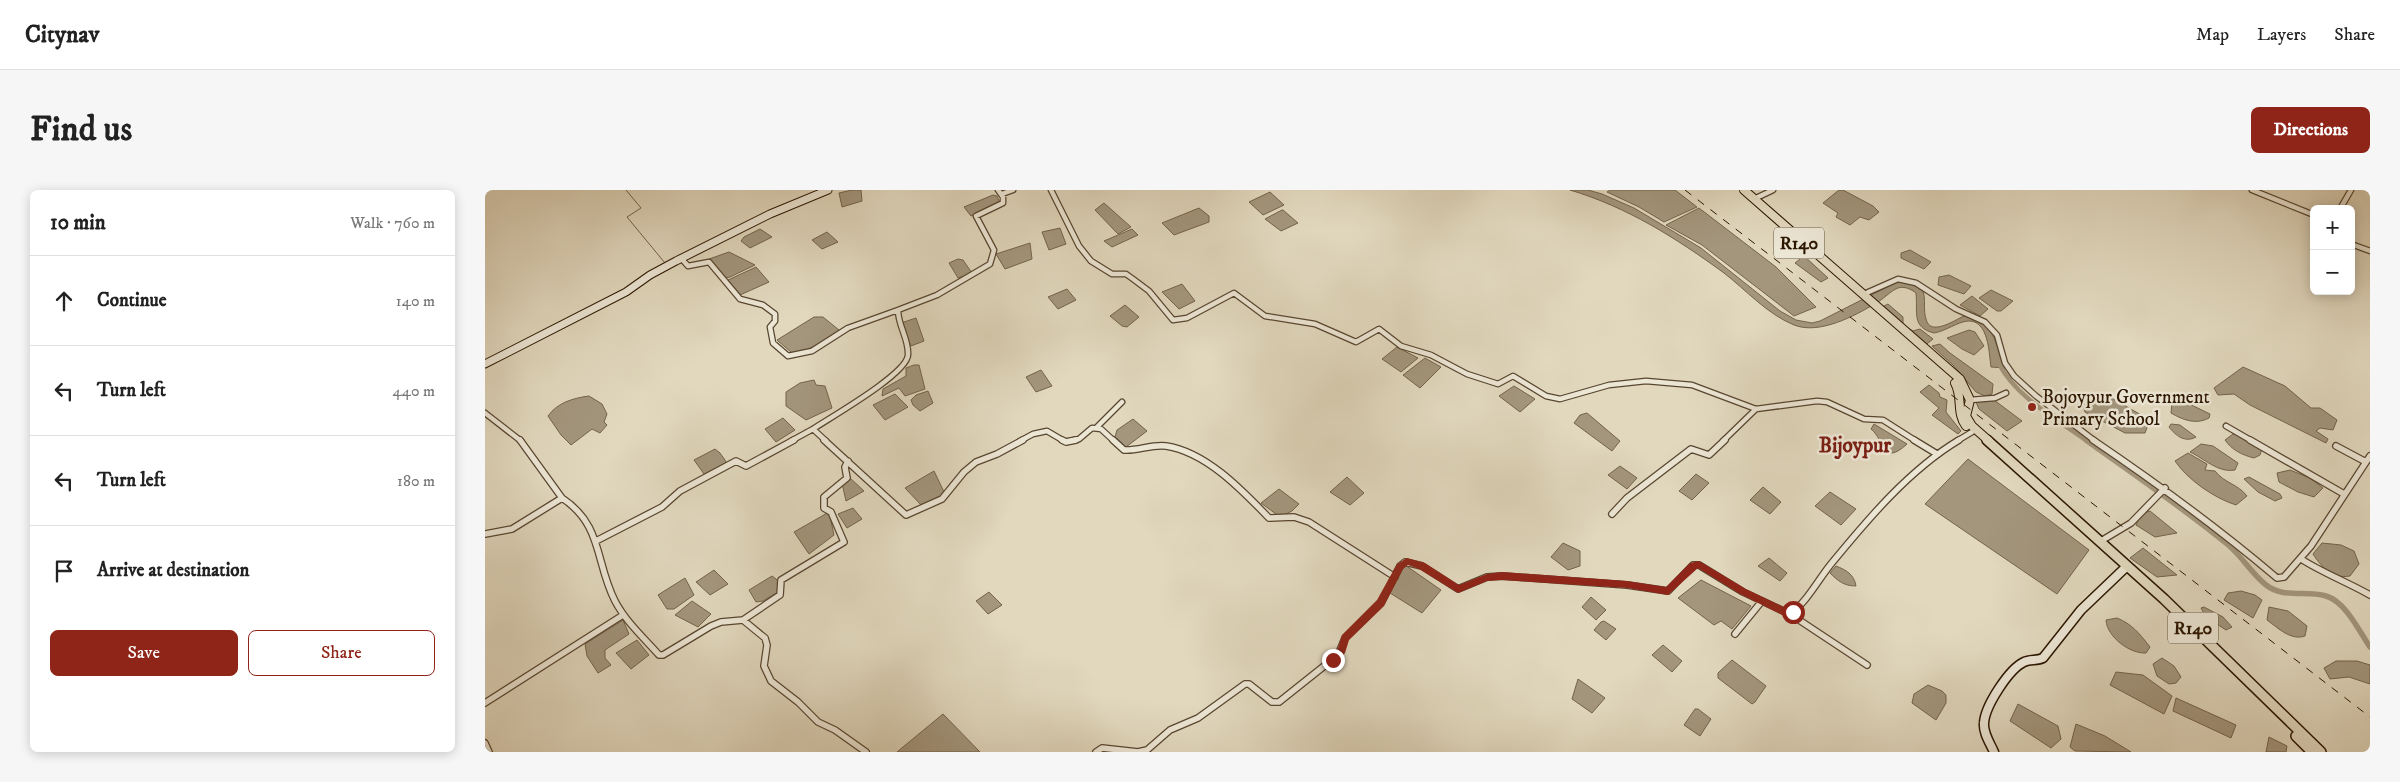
<!DOCTYPE html>
<html lang="en">
<head>
<meta charset="utf-8">
<style>
  body { margin:0; font-family:"IM FELL DW Pica",serif; background:#f6f6f6; color:#222 }
  .controls { position:absolute; right:15px; top:15px; display:grid; overflow:hidden; border-radius:8px; box-shadow:0 2px 12px #0003 }
  .controls button { width:45px; height:45px; display:grid; place-items:center; padding:0; border:0; border-bottom:1px solid #e0e0e0; background:#fff; color:#222; font:25px sans-serif }
  .stop { position:absolute; width:15px; height:15px; margin:-11px; border:4px solid #8f2418; border-radius:50%; background:#fff }
  .stop.end { background:#8f2418; border-color:#fff; box-shadow:0 1px 5px #0008 }
  .list { margin:0; padding:0; list-style:none }
  h2 { display:flex; justify-content:space-between; align-items:center; height:65px; margin:0; padding:0 20px; font-size:21px }
  h2 small { font-size:16px; font-weight:400; color:#767676 }
  .list li { display:grid; grid-template-columns:32px 1fr auto; gap:15px; align-items:center; box-sizing:border-box; height:90px; padding:0 20px; border-top:1px solid #e0e0e0 }
  .list b { display:block; font-size:19px; white-space:nowrap }
  .list em { font-size:16px; font-style:normal; color:#767676 }
  .actions { display:flex; gap:10px; padding:15px 20px }
  .actions a { flex:1; padding:11px 0; border:1px solid #8f2418; border-radius:8px; text-align:center; font-size:18px; color:#8f2418 }
  .actions .main { background:#8f2418; color:#fff }
  .icon { flex:none; width:28px; height:28px; fill:none; stroke:currentColor; stroke-width:2; stroke-linecap:round; stroke-linejoin:round }
  .map { position:relative; flex:none; width:1885px; height:562px; overflow:hidden; border-radius:8px }
  header { display:flex; align-items:center; gap:30px; box-sizing:border-box; height:70px; padding:0 25px; background:#fff; border-bottom:1px solid #e0e0e0 }
  header strong { font-size:24px }
  nav { display:flex; gap:28px; margin-inline-start:auto; font-size:18px }
  .intro { display:flex; align-items:center; justify-content:space-between; box-sizing:border-box; height:120px; padding:0 30px }
  h1 { margin:0; font-size:35px }
  .button { padding:12px 22px; border-radius:8px; background:#8f2418; color:#fff; font-size:18px; font-weight:700 }
  main { display:flex; gap:30px; padding:0 30px }
  aside { flex:1; background:#fff; border-radius:8px; box-shadow:0 2px 12px #0003 }
  .map>svg:first-child { display:block }
  .water { fill:#a3967d; stroke:#73634b }
  .lines { fill:none; stroke-linecap:round; stroke-linejoin:round }
  .stream { stroke:#73634b; stroke-width:1 }
  .canal-far1 { stroke:#a3967d; stroke-width:4.5 }
  .canal { stroke:#a3967d; stroke-width:5.5 }
  .street-far1-casing { stroke:#584630; stroke-width:7 }
  .street-casing { stroke:#584630; stroke-width:8 }
  .secondary-far1-casing { stroke:#2b1600; stroke-width:9 }
  .secondary-casing { stroke:#2b1600; stroke-width:11 }
  .primary-far1-casing { stroke:#2b1600; stroke-width:10 }
  .primary-casing { stroke:#2b1600; stroke-width:12 }
  .street-far1 { stroke:#ece6d5; stroke-width:4.5 }
  .street { stroke:#ece6d5; stroke-width:5.5 }
  .secondary-far1 { stroke:#ece6d5; stroke-width:7 }
  .secondary { stroke:#ece6d5; stroke-width:8 }
  .primary-far1 { stroke:#e1d8be; stroke-width:8 }
  .primary { stroke:#e1d8be; stroke-width:9 }
  .rail { stroke:#2b1600; stroke-width:1; stroke-dasharray:8 8; stroke-linecap:butt }
  .route { fill:#8f2418 }
  .poi-dot { fill:#8f2418; stroke:#ece6d5; stroke-width:2 }
  .labels { text-anchor:middle; stroke-width:5; stroke-linejoin:round; paint-order:stroke }
  .shield { fill:#ece6d5; stroke:#655440; stroke-width:1 }
  .shield-label { font-size:18px; font-weight:bold; fill:#2b1600 }
  .poi-label { font-size:19px; fill:#2b1600; stroke:#ece6d5; text-anchor:start }
  .quarter-label { font-size:21px; font-weight:bold; fill:#7a1f14; stroke:#ece6d5 }
</style>
</head>
<body>
<header>
<strong>Citynav</strong>
<nav><a>Map</a><a>Layers</a><a>Share</a></nav>
</header>
<div class="intro"><h1>Find us</h1><a class="button">Directions</a></div>
<main>
<aside>
<h2>10 min<small>Walk · 760 m</small></h2>
<ul class="list">
<li><svg class="icon" aria-label="ahead" viewBox="0 0 24 24"><path d="M12 20V5M6 11l6-6 6 6"/></svg><div><b>Continue</b></div><em>140 m</em></li>
<li><svg class="icon" aria-label="left" viewBox="0 0 24 24"><path d="M17 20v-9H6M10 6l-5 5 5 5"/></svg><div><b>Turn left</b></div><em>440 m</em></li>
<li><svg class="icon" aria-label="left" viewBox="0 0 24 24"><path d="M17 20v-9H6M10 6l-5 5 5 5"/></svg><div><b>Turn left</b></div><em>180 m</em></li>
<li><svg class="icon" aria-label="arrive" viewBox="0 0 24 24"><path d="M6 21V4h12l-3 4 3 4H6"/></svg><div><b>Arrive at destination</b></div></li>
</ul>
<div class="actions"><a class="main">Save</a><a>Share</a></div>
</aside>
<div class="map">
<svg width="1885" height="562" viewBox="0 0 1885 562">
  <rect width="100%" height="100%" fill="#e1d8be"/>
  <filter id="stains"><feTurbulence type="fractalNoise" baseFrequency=".004" numOctaves="4"/><feColorMatrix values="0 0 0 0 .2 0 0 0 0 .09 0 0 0 0 .02 0 0 0 .5 -.17"/></filter>
  <radialGradient id="worn" r=".72"><stop offset=".6" stop-color="#630" stop-opacity="0"/><stop offset="1" stop-color="#630" stop-opacity=".3"/></radialGradient>
  <path class="water" d="M367,0H376L377,11L357,17L354,3Z
    M1085,0H1103L1117,4L1149,18L1216,58L1295,121L1311,130L1327,133L1335,131L1412,92L1422,91L1438,101C1441,110 1438,120 1441,129C1445,147 1470,130 1479,126C1510,128 1510,157 1521,178L1506,177C1504,164 1504,130 1483,131C1472,132 1461,141 1449,143C1426,137 1433,123 1431,103C1426,99 1419,96 1413,98C1405,101 1399,109 1391,113C1370,126 1334,145 1309,135C1282,124 1261,100 1239,83C1191,48 1142,17 1085,0Z
    M1125,0H1190L1212,17L1179,32L1154,17L1122,2Z
    M1354,0H1358L1388,16L1394,22L1384,30L1375,27L1365,35L1351,27L1353,23L1338,13Z
    M785,2L799,15L778,25L764,12Z
    M508,5L512,6L515,13L486,26L479,17Z
    M619,13L646,37L633,44L610,20Z
    M714,18L724,26V32L689,45L677,33Z
    M1214,18L1291,77L1331,117L1309,126L1217,55L1181,35Z
    M797,20H798L813,33L796,41L780,29Z
    M575,38L581,54L564,60L557,42Z
    M275,39L287,47L265,58L256,51L259,47Z
    M647,39L653,45L627,57L619,51Z
    M342,42L353,52L337,59L327,50Z
    M545,53L547,69L520,79L511,64Z
    M1304,53H1305L1343,88L1336,92L1310,73L1315,69L1298,54Z
    M1425,60L1446,72L1439,79L1416,68V63Z
    M244,62L270,75L245,87L239,88L224,69Z
    M473,69L478,70L487,83L473,88L464,73Z
    M271,77L284,92L255,105L243,90Z
    M1464,85L1486,96L1479,104L1453,95L1454,87Z
    M697,94L710,111L694,119L677,102Z
    M582,99L591,110L573,119L563,107Z
    M1506,100L1528,111L1516,121H1512L1494,108Z
    M1487,106L1503,119L1495,126L1475,115Z
    M1403,114L1418,127V135L1428,141L1435,139L1448,149L1438,157L1397,117Z
    M640,115L654,127L642,137L637,136L625,126Z
    M329,127H338L354,140C339,150 324,162 307,163L292,150Z
    M431,128L439,151L426,156L416,133Z
    M1484,140L1490,142L1499,156L1489,165L1477,159L1462,148Z
    M1455,154L1465,163L1508,194L1507,204L1500,206L1491,202L1468,175L1447,156Z
    M912,157L933,168L916,182L897,169Z
    M940,168L956,177L935,198L918,185Z
    M429,175H434L440,199L420,206L414,198L397,206L398,199L421,186V178Z
    M1758,177L1800,196L1826,218H1835L1852,230L1848,240L1835,238L1831,241L1843,249L1841,253L1765,215L1749,204L1733,205L1729,198Z
    M556,180L567,196L551,202L541,187Z
    M329,190L331,195L340,196L347,218L321,230L301,216V202L315,193Z
    M1444,195L1454,203L1455,207L1462,210L1461,222L1476,241L1473,244L1447,225L1454,218L1435,202Z
    M1029,196L1050,209L1035,222L1014,206Z
    M443,201L448,213L435,221L428,215L426,210L431,205Z
    M410,204L423,217L400,230L388,215Z
    M1614,205L1623,206L1665,230L1660,243H1640L1600,222L1598,214L1604,209Z
    M104,206L117,214L122,224L119,232L122,235L115,243L107,239L86,255L76,245L63,226C72,213 88,208 104,206Z
    M1692,208L1725,224L1724,228C1711,235 1698,230 1686,223L1687,213Z
    M1509,210L1537,231L1522,241L1494,219L1491,212Z
    M1102,223L1135,251L1127,261L1089,233L1095,225Z
    M298,228L310,240L291,252L280,239Z
    M648,229L662,241L641,257L630,247L632,240Z
    M1389,234L1422,254C1397,277 1400,250 1386,239Z
    M1686,234L1695,235L1711,247C1700,253 1691,246 1684,237Z
    M1748,244L1757,246L1777,259L1775,265L1769,268C1757,265 1747,260 1740,250Z
    M1716,254L1728,256L1753,273L1750,280C1733,283 1720,269 1705,262Z
    M230,259L235,263L242,273L219,284L209,270Z
    M1703,263L1722,274L1720,280L1730,281C1739,293 1753,294 1762,306L1751,315C1729,308 1703,290 1690,271Z
    M1483,269L1604,360L1572,404L1440,314Z
    M1135,276L1152,288L1142,299L1123,285Z
    M1805,280L1825,288L1838,298L1829,307L1813,302L1794,292L1792,283Z
    M449,281L460,304L438,317L420,298Z
    M1211,284L1224,293L1207,310L1194,301Z
    M862,287L879,303L865,315L845,302Z
    M1764,287L1795,304L1797,308L1790,311L1773,302L1759,289Z
    M365,288L379,301L361,311L357,293Z
    M1278,297L1296,312L1285,324L1265,310Z
    M794,299L814,314L807,321L795,327L776,313Z
    M1345,302L1371,319L1356,335L1330,316Z
    M368,318L377,329L362,338L353,324Z
    M1665,321L1692,343L1670,347L1651,335L1656,324Z
    M344,322L349,345L324,364L309,342Z
    M1078,353L1095,361V376L1083,380L1066,367Z
    M1837,353L1856,355L1869,361L1874,374L1865,386C1848,389 1837,378 1828,364Z
    M1658,358L1692,385L1672,387L1645,368Z
    M1284,368L1302,383L1295,391L1273,376Z
    M920,375L956,400L937,423L905,403Z
    M1351,376C1361,380 1369,384 1371,396C1359,396 1353,391 1345,383Z
    M229,380L243,394L225,405L211,392Z
    M287,386L295,392L296,400L278,411L271,412L264,400Z
    M200,388L209,405L189,419H182L173,405Z
    M1216,390L1266,416L1247,439L1236,431L1229,435L1193,408Z
    M1756,401L1770,405L1777,410L1768,428L1739,410L1743,403Z
    M504,402L517,415L503,424L491,411Z
    M1106,407L1121,420L1111,430L1097,417Z
    M207,411L226,424L213,437L190,425Z
    M1719,417L1738,427L1747,437L1741,440L1721,427L1716,418Z
    M1784,417L1803,421L1822,436L1820,446C1806,451 1793,438 1782,430Z
    M1632,428C1647,434 1655,444 1665,457L1661,463C1645,464 1622,447 1621,430Z
    M138,430L144,444L120,460V468L126,475L113,483L102,466L100,454Z
    M1119,431L1131,439L1121,450L1109,440L1116,432Z
    M152,450L164,465L146,479L131,463Z
    M1178,455L1197,471L1187,482L1167,465Z
    M1677,468L1689,476L1696,487L1691,493L1684,494L1672,486L1668,474Z
    M1247,470L1281,496L1270,512L1267,514L1233,488V483Z
    M1851,471H1872L1885,475V494L1864,487L1845,489L1839,478Z
    M1631,482L1658,485L1687,506L1679,524L1625,495Z
    M1093,489L1120,508L1107,523L1087,509Z
    M1443,495L1457,501L1461,505V513L1451,530L1427,513L1429,504Z
    M1691,508L1751,535L1746,548L1688,521Z
    M1533,514L1573,536L1576,549L1566,558L1525,531Z
    M1210,519H1213L1226,529L1215,546L1199,535Z
    M458,524L495,562H412Z
    M1591,534L1620,546L1646,562L1590,561L1585,557Z
    M1784,547L1802,556L1801,562H1781Z"/>
  <g class="lines">
    <path class="stream" d="M141,0L156,18L142,27L180,73"/>
    <path class="canal-far1" d="M1514,174C1532,208 1572,229 1602,251"/>
    <path class="canal" d="M1601,250C1648,284 1697,317 1742,354C1757,366 1766,383 1781,395C1799,409 1821,400 1841,406C1861,412 1874,441 1885,457"/>
    <defs>
      <path id="street-far1" d="M566,0L594,56L606,71L627,84H641L648,89L664,101L688,130L702,128L749,103L780,126L830,134L871,152L894,139L916,156L946,165L982,184L1013,194L1028,186L1061,206L1075,209L1124,195L1161,191L1207,195L1271,219L1332,211L1342,212L1379,229L1398,230L1431,251
        M1767,0L1829,25
        M517,4L528,0
        M1269,9L1288,0
        M1855,19L1866,0
        M1866,54L1885,61
        M196,68L203,76L224,72L255,109L278,115L290,124V131L285,137L288,153L303,166L327,161L363,138L413,120
        M1379,104L1413,89L1431,93L1471,119L1500,132L1512,145L1520,173L1529,186L1551,206L1610,251
        M1485,210L1510,208L1521,203
        M0,223L36,251
        M1741,236L1767,251
        M611,238L637,212
        M306,251L328,239
        M341,251L328,239C346,227 422,184 423,165C424,149 413,136 413,120L452,105L505,74L509,60L491,26L518,13V7L513,0
        M535,251L548,244L562,241L579,251
        M585,251L594,249L607,238L616,239L629,251
        M1238,251L1271,219
        M1472,251L1487,242"/>
      <path id="street" d="M35,250L77,308
        M339,250L421,325L457,309L479,282L491,272L512,264L538,250
        M577,250L581,252L591,250
        M628,250L639,260C653,261 667,254 681,256C721,262 757,300 784,328L809,327L824,332L910,387
        M1429,250L1452,264
        M1608,250C1673,294 1732,337 1792,388L1799,387L1826,356L1885,266
        M1765,250L1859,304
        M1851,256L1881,272
        M1127,324L1142,308L1206,259L1224,265L1240,250
        M0,344L27,339L77,308C118,335 110,372 130,411C141,432 159,448 174,465H178L226,436L236,432L258,430L295,405L296,390L359,352L346,322L339,318V307L362,288L360,277L363,271
        M111,351L177,317L195,301L251,271L261,276L309,250
        M1616,351L1646,333L1680,298
        M1816,369C1838,383 1862,392 1885,405
        M1305,424L1382,475
        M258,430L280,448L282,455L279,476L286,491L313,512L333,532L350,540L381,562
        M1250,444L1277,411
        M0,513L138,425
        M0,553L4,562
        M611,562L617,558L653,562L662,560L685,540L713,528L760,494H764L787,512H794L853,465L860,448L896,413L915,376L920,372L937,376L973,399L1002,387L1017,386L1142,395L1183,401L1208,375H1214L1258,402L1305,424C1322,412 1333,390 1346,374C1383,329 1424,280 1474,250"/>
      <path id="secondary-far1" d="M0,174L141,102L165,85L191,71L285,24L343,0"/>
      <path id="secondary" d="M1509,562C1505,553 1498,543 1499,533C1500,516 1524,479 1539,472C1545,469 1552,471 1558,468L1596,420L1640,378"/>
      <path id="primary-far1" d="M1259,0L1475,189L1485,210L1481,226L1487,236L1504,251
        M1470,193C1478,207 1471,223 1481,236"/>
      <path id="primary" d="M1502,250L1679,409L1836,562
        M1811,546L1827,562"/>
    </defs>
    <use href="#street-far1" class="street-far1-casing"/>
    <use href="#street" class="street-casing"/>
    <use href="#secondary-far1" class="secondary-far1-casing"/>
    <use href="#secondary" class="secondary-casing"/>
    <use href="#primary-far1" class="primary-far1-casing"/>
    <use href="#primary" class="primary-casing"/>
    <use href="#street-far1" class="street-far1"/>
    <use href="#street" class="street"/>
    <use href="#secondary-far1" class="secondary-far1"/>
    <use href="#secondary" class="secondary"/>
    <use href="#primary-far1" class="primary-far1"/>
    <use href="#primary" class="primary"/>
    <path class="rail" d="M1200,0L1885,527"/>
  </g>
  <path class="route" d="M922,368L940,373L974,395L1002,384L1017,382L1142,391L1181,397L1205,373L1214,371L1261,399L1305,420H1312L1313,422L1308,426L1301,427L1255,404L1213,378L1183,405L1142,398L1017,390L1002,391L973,403L934,379L923,375L918,379L899,416L864,450L860,463L851,473H845L843,470L853,458L857,445L892,410L912,374Z"/>
  <circle class="poi-dot" cx="1547" cy="217" r="5"/>
  <g class="labels">
    <g class="shield">
      <rect x="1289" y="37.5" width="50" height="31" rx="4"/>
      <rect x="1683" y="422.5" width="50" height="31" rx="4"/>
    </g>
    <g class="shield-label">
      <text x="1314" y="59">R140</text>
      <text x="1708" y="444">R140</text>
    </g>
    <g class="poi-label">
      <text x="1557" y="213">Bojoypur Government<tspan x="1557" dy="22">Primary School</tspan></text>
    </g>
    <g class="quarter-label">
      <text x="1370" y="262">Bijoypur</text>
    </g>
  </g>
  <rect width="100%" height="100%" filter="url(#stains)"/>
  <rect width="100%" height="100%" fill="url(#worn)"/>
</svg>
<div class="controls">
<button>+</button>
<button>−</button>
</div>
<div class="stop" style="left:1308px;top:422px"></div>
<div class="stop end" style="left:848px;top:470px"></div>
</div>
</main>
</body>
</html>
